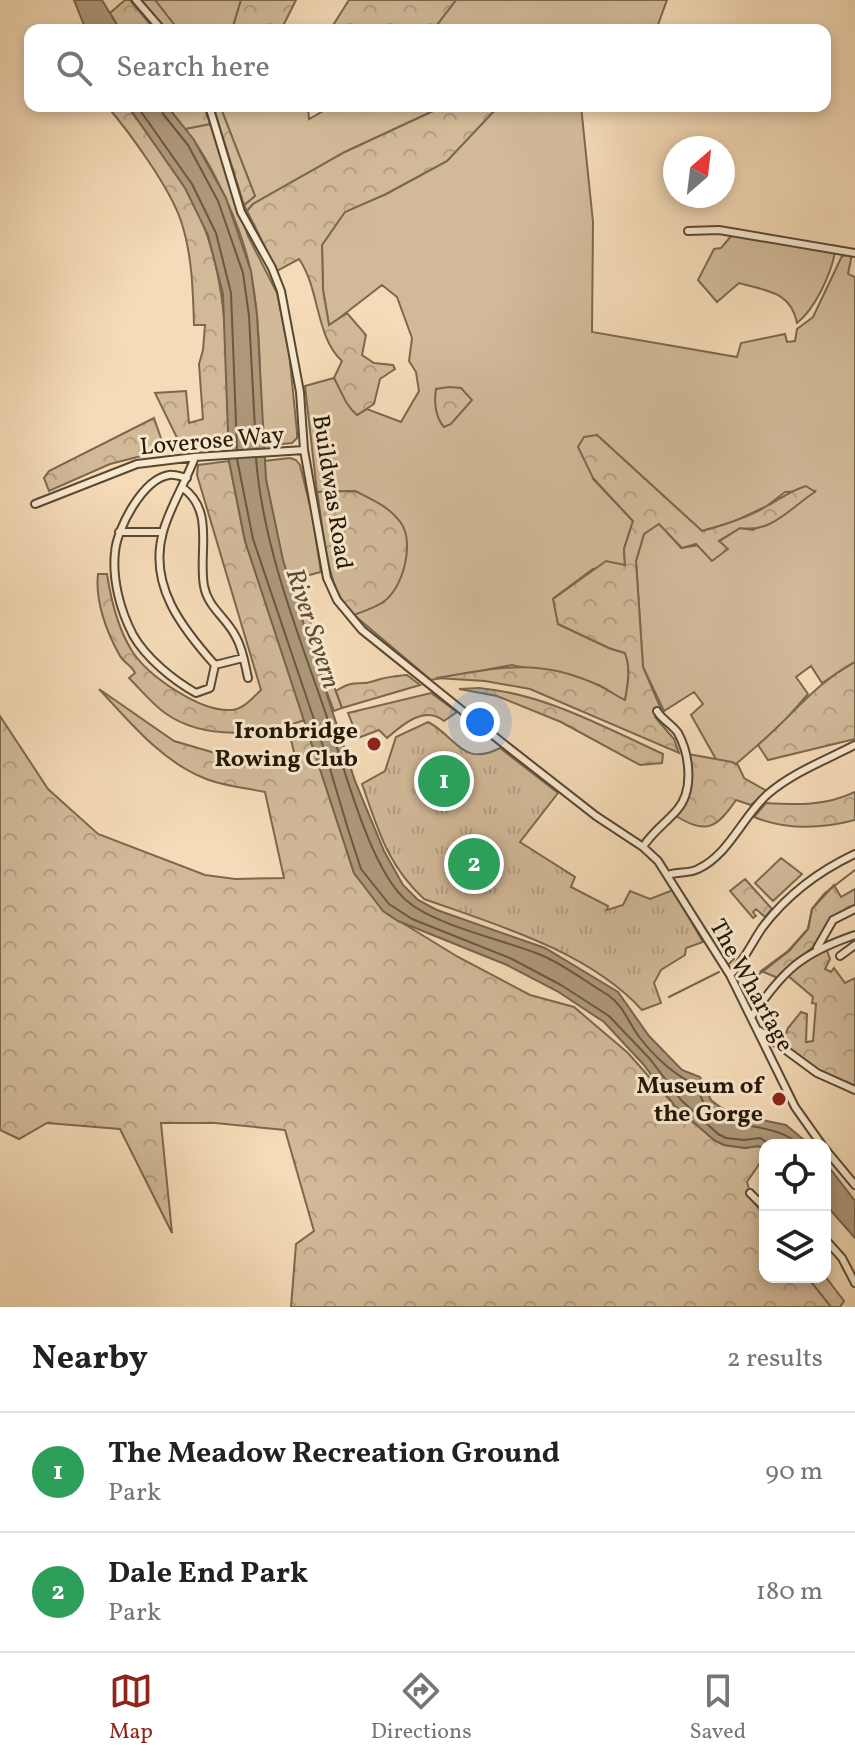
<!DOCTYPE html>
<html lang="en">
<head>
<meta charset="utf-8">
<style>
  body { margin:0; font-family:Vollkorn,serif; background:#f6f6f6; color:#222 }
  .controls { position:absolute; right:24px; bottom:24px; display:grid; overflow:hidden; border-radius:16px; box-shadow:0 4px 12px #0003 }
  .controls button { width:72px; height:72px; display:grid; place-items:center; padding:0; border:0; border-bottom:2px solid #e0e0e0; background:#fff; color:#222; font:40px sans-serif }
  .compass { position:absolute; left:663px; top:136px; width:72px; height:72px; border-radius:50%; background:#fff; box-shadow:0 4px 12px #0003; rotate:28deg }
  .you { position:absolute; left:480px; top:722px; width:28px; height:28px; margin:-20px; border:6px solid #fff; border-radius:50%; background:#1a73e8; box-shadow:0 0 0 12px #1a73e833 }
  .badge { display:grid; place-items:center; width:52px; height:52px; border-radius:50%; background:#8f2418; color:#fff; font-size:26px; font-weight:700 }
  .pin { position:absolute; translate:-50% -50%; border:4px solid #fff; box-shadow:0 2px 8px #0006 }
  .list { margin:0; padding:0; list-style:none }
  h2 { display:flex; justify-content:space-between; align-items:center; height:104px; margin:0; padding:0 32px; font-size:34px }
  h2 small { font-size:26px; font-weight:400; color:#767676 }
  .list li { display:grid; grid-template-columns:52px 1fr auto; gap:24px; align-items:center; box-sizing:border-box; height:120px; padding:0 32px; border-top:2px solid #e0e0e0 }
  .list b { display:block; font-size:30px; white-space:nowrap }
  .list p { margin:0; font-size:26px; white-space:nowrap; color:#767676 }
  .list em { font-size:26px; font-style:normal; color:#767676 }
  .icon { flex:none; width:44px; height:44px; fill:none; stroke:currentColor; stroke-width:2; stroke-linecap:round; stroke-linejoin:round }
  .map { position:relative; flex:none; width:855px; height:1307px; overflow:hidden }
  .search { position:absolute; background:#fff; box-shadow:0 4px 12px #0003; left:24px; right:24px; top:24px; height:88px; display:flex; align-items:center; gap:20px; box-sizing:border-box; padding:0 28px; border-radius:16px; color:#767676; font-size:30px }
  .sheet { height:344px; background:#fff }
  nav { display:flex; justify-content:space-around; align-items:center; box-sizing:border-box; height:112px; border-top:2px solid #e0e0e0; background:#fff; font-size:22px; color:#767676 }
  nav a { display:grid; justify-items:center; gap:4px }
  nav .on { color:#8f2418 }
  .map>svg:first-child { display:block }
  .grass { fill:#d2ba99; stroke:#7c684e; stroke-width:2 }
  .forest { fill:url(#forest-crowns); stroke:#7c684e; stroke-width:2 }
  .park { fill:url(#park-tufts); stroke:#7c684e; stroke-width:2 }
  .water { fill:#ae987a; stroke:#77644b; stroke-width:2 }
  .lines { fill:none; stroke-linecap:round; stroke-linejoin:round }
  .shore { stroke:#6a583f; stroke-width:2 }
  .stream { stroke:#77644b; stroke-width:2 }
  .minor-casing { stroke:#594831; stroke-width:10 }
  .minor { stroke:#f8e8d0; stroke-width:6 }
  .poi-dot { fill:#8f2418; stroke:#f8e8d0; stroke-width:3 }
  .labels { text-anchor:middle; stroke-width:6; stroke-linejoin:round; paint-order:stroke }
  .street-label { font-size:24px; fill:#251704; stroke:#f8e8d0 }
  .poi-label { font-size:24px; font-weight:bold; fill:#251704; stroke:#f8e8d0; text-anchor:end }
  .water-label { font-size:26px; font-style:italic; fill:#5c4b33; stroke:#f8e8d0 }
</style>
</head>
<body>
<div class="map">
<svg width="855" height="1307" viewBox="0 0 855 1307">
  <defs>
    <pattern id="forest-crowns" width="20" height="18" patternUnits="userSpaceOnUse" patternTransform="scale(2)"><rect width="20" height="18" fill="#d2ba99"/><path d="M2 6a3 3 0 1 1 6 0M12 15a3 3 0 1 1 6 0" fill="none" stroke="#b49f82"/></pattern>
    <pattern id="park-tufts" width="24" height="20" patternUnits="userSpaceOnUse" patternTransform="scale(2)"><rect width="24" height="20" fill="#d2ba99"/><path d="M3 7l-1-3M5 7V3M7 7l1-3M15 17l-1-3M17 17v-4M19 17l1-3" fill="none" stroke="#b49f82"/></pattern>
  </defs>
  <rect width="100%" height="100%" fill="#f5dbb7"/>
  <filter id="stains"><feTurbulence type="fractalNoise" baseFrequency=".0025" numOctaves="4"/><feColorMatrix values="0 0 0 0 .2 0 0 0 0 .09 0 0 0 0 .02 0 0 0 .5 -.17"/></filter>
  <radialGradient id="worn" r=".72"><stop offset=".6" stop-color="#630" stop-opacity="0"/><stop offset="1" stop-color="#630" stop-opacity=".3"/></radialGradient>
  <path class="grass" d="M155,0H241L232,30H195L193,27L177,29Z
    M456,0H667L656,30H433Z
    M220,106H308L309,119L332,106H444L345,152L253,204L247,211L244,205L255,196Z
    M494,106H581L593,222L592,332L737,357L741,343L785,334L787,342L795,341L797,329L813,317L842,256L852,254L848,274L855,277V662L822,683L811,666L796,677L808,694L781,725L736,764L717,761L691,715L703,704L694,692L664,711L643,667L636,561L644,534L659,523L681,548L718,542L740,528L753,530L814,491L785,492L767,506L733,522L702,531L597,435L593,479L633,521L624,549L625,565L593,569L554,598L558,624L609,648L625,653C631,669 628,684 625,701L599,685L512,665L431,680L354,615L384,602L355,491L317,492L305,386L334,378C342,391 345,404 357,415L367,409L401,422L419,391L416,372L409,361L412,338L397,297L382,285L329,326L323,290L322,245L345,211L386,194L447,161L495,110Z
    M210,124L248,236L277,293L289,352L297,432V438L292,443L263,446C259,389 262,330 251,274C244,232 212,162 185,129Z
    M732,235L835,252C831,274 815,309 797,323C791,291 766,291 739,283L717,302L698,280L714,249L721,248Z
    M290,458L296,460L300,465L312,514L321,572L294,579L342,708L334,711C304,631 271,546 264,461Z
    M781,858L802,874L773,901L755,883Z
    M825,1276L844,1301L840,1307H831L807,1277Z"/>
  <path class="forest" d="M125,0H130L155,30H120L110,13Z
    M141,0H155L177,28L193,27L195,30H167Z
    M241,0H296L281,30H232Z
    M349,0H456L433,30H330Z
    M107,106H128C146,133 167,159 185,187C232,265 226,358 229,445L181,446L155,393L186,391L189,423L203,419L199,364L203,350L205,325H194C193,290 192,254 181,221C170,188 130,133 107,106Z
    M167,106H204L210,124L185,129Z
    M213,106H220L255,196L244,205Z
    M444,106H494L495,110L447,161L386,194L345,212L322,245L323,290L329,325L347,313L366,335L362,355L374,363L393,365L395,369L380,379L374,404L357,415C345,405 342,392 334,378L342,361C315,336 320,289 299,259L277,271L247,211L253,204L345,152Z
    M449,387L461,388L472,400L451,424L444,427C435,417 434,401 436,389Z
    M154,418L165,450L110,464L49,491L44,478L49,471Z
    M597,435L702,531C724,525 747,518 767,506C781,498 790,491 806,486L815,492C791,507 771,534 740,528L719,541L728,549L712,561L696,544L682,548L659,524L644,534L636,561L643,667L661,709L657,711L655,717L674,739L679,753L530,689L485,681L436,678C498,668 537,657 598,685C607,689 616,696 625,700C628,684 631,669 625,653L609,648L558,624L553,599L606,561L625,565L624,549L633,521L593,478L578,447L584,437Z
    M229,461L245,541L305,720C262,735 204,741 165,713C152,704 140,689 129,678L135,673C132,665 123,663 119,654C106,631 95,600 98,574H107C111,600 118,629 132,651C148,676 200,712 231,710C243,710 253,697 261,690L197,475L198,465Z
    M355,491C371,499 390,507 401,523C415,543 403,589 383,602C375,608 363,611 354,615C325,590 324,529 317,492Z
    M855,662V739L768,760L758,745C792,716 814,684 855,662Z
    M407,675L420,685L342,708L336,691C356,678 358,687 374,681C385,677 395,676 407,675Z
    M479,688C545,694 604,727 663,754L662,763L640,765L561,722L497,696L459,689Z
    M99,689L174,741L222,755L295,756L289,732L307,726L354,873L388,914L458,957L530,995L574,1007L628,1053L675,1106L714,1140L724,1145L745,1148L758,1146L765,1149V1165L760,1163L747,1182L749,1189L746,1192L765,1216V1277H807L831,1307H291L296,1244L314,1231L285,1130L215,1123H161L172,1233L120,1129L47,1123L19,1139L0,1130V716L48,789L98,834L205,875L235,879L284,878L265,792C246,788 222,786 204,778C161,761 130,722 99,689Z
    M431,693L457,712L444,721C425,705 403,724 387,738L379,730L358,738L348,713Z
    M688,754L732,762L738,765L744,778L767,791L751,805L736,800C717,828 706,835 676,816L683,806Z
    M855,792V820C821,829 786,830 754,817L766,803C797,805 826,806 855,792Z
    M745,879L772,909L765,917L756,909L753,912L756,916L753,918L730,891Z
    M834,885L841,897L855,889V906L828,922L814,946L778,978L761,971L788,951L808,929L812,909Z
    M826,948L830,959L825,969L831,972L834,968L845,983L855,978V1088L829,1079L782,1045L788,1028L801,1012L807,1014L806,1042L813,1041L816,1004L812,1003L813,997L786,974Z"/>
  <path class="park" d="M428,722C456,736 462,768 500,748L558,793L520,842L575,877L571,887L608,906L607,910L623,905L630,891L650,899L673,890L703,942L686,948L685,955L661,970L654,983L661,1003L642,1010C588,951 497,925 424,899C387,865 378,829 362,784L385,771L396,737Z"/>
  <path class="water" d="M74,0H102L120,30H86Z
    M128,106H167L194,140L226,198L251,271L257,315L266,479L283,560L355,781L384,851L403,885L418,900L437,910L545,948L618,992L649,1036L682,1070L700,1077L711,1100L720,1107L733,1114L786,1125L810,1145H765V1149L758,1146L745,1148L724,1145L714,1140L675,1106L643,1064L604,1022L557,991L507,965L398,921L383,911L354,873L245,541L229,461L223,294L208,235L185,188Z
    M825,1162L855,1201V1238L825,1204Z"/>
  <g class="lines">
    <path class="shore" d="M137,106L192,184L216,233L231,293L237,449
      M161,106L163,114L188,145L218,201L243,273L249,316L256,448
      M256,458C263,548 299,635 328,720C344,766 370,870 407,901C434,925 504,940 541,955C565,965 586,982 608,995C624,1006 629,1024 640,1038C653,1055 676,1077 695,1084C700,1091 700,1099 706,1106C731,1133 774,1120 799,1145
      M237,459L253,539L325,752L348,829L361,869L389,904L412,919L510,958L561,985L609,1016L650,1059L681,1100L718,1134L726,1138L744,1140L760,1138L771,1145"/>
    <path class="stream" d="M728,965L734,959
      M758,975L789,951L808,929L812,909L825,893L855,870
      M669,997L719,972"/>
    <defs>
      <path id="minor" d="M136,0L162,30
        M209,106L241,212L272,268L281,291L300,392L304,450L327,578L337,600L362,630L509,748L596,816L643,847L658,861L730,975L795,1107L822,1145
        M688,231L719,230L855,253
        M187,478C182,477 174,474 169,475C143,479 117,528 115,552C112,579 120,610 133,635C146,658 173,680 196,693L210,688L215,665C182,628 148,585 163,532C170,506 186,482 195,457
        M183,488C215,511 198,553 204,586C208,608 227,618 236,637C243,649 245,665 248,678
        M35,504L137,464L195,457L304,450
        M119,532H163
        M215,665L243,658
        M643,847C652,832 666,823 677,810C694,791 690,755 678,733C672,724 662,720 657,711
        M668,875C678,871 689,874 698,869C730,854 743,815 769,793C794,772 826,760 855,745
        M817,948L833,920L855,909
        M840,956L855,945
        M730,975C744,961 751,944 762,928C786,896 819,871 855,854
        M751,1017C785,970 799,954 855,935
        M760,1031L817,1073L855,1090
        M825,1149L855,1185
        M750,1193L765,1208
        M825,1239L842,1258L855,1283"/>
    </defs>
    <use href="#minor" class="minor-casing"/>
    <use href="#minor" class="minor"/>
  </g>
  <g class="poi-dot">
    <circle cx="374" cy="744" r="8"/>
    <circle cx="779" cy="1099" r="8"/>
  </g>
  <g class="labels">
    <g class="street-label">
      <text transform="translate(212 440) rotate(-5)" y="8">Loverose Way</text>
      <text transform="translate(333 492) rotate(81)" y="8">Buildwas Road</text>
      <text transform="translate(752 985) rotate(61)" y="8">The Wharfage</text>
    </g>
    <g class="poi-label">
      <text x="358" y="738">Ironbridge<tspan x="358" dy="28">Rowing Club</tspan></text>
      <text x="763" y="1093">Museum of<tspan x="763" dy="28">the Gorge</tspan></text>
    </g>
    <g class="water-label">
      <text transform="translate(314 628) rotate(72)" y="9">River Severn</text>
    </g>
  </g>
  <rect width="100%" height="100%" filter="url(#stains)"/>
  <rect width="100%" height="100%" fill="url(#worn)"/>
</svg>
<div class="controls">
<button><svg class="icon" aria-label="locate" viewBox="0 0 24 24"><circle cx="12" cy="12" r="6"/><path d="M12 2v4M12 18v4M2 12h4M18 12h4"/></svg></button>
<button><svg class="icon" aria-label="layers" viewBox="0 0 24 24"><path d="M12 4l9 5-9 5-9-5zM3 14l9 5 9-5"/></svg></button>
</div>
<svg class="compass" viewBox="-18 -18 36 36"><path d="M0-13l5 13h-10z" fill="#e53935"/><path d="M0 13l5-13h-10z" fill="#767676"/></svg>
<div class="you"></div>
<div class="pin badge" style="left:444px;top:781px;background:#2e9e5b">1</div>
<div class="pin badge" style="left:474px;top:864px;background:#2e9e5b">2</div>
<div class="search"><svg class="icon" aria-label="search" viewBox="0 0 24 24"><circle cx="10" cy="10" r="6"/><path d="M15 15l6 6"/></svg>Search here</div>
</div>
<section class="sheet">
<h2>Nearby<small>2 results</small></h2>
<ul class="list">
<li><span class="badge" style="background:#2e9e5b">1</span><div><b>The Meadow Recreation Ground</b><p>Park</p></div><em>90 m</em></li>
<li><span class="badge" style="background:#2e9e5b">2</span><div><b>Dale End Park</b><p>Park</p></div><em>180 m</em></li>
</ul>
</section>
<nav>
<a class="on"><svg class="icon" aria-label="map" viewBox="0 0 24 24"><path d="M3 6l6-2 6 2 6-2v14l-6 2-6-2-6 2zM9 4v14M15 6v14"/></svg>Map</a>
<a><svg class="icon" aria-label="directions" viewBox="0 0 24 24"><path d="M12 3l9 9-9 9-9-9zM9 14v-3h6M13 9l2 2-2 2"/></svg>Directions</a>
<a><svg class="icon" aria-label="saved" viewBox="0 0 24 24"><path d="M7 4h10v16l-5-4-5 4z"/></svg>Saved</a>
</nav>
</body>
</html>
